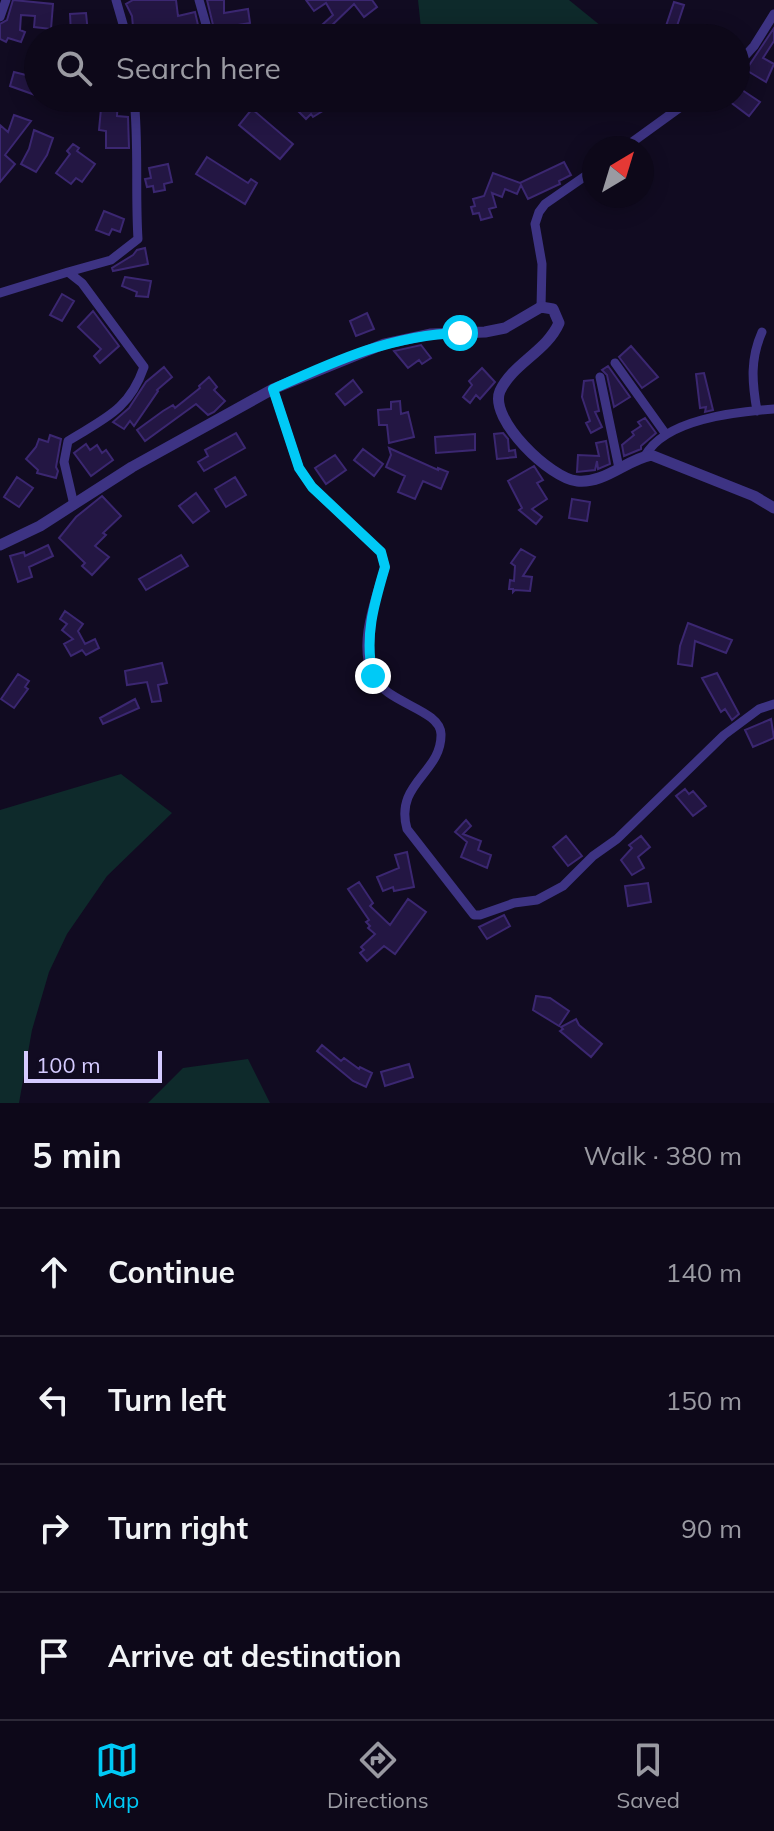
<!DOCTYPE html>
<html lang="en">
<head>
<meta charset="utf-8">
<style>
  body { margin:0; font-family:Mulish,sans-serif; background:#161122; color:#f1f3f6 }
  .compass { position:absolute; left:582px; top:136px; width:72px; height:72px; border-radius:50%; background:#0d0819; box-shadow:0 4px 20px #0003; rotate:38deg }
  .scale { position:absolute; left:24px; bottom:20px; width:138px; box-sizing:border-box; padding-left:8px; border:4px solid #d5cbff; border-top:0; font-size:22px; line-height:28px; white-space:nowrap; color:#d5cbff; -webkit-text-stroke:6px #110b21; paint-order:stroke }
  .stop { position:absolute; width:24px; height:24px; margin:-18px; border:6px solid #00caf6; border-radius:50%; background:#fff }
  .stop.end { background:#00caf6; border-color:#fff; box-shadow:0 2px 8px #0008 }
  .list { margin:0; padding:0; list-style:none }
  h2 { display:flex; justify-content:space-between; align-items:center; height:104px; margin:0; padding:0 32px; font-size:34px }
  h2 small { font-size:26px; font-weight:400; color:#9a9aa2 }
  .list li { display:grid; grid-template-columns:52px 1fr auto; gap:24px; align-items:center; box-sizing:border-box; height:128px; padding:0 32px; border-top:2px solid #2d2938 }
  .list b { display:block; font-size:30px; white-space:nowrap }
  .list em { font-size:26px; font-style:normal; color:#9a9aa2 }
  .icon { flex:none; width:44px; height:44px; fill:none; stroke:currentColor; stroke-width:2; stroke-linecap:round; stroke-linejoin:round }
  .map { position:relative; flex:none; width:774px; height:1103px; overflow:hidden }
  .search { position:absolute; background:#0d0819; box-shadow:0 4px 20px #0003; left:24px; right:24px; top:24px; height:88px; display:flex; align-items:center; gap:20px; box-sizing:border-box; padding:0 28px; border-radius:44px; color:#9a9aa2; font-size:30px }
  .sheet { height:616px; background:#0d0819 }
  nav { display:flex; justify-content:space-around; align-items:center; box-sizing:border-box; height:112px; border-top:2px solid #2d2938; background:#0d0819; font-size:22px; color:#9a9aa2 }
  nav a { display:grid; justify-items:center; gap:4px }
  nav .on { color:#00caf6 }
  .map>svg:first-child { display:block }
  .green { fill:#0e2a2b }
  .building { fill:#231643; stroke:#3b2771; stroke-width:2 }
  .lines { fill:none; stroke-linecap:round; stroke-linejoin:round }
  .minor { stroke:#3d3383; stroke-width:9 }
  .tertiary { stroke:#3d3383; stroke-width:11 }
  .route { stroke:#00caf6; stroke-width:10 }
</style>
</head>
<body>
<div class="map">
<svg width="774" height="1103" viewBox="0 0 774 1103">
  <rect width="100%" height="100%" fill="#110b21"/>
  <path class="green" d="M418,0H569L601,26L599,38H422Z
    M121,774L172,813L107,876L67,934L49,972L32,1030L19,1103H0V810Z
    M248,1059L270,1103H148L183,1068Z"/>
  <path class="building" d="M13,0L53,4L51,29L34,27L35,16L21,15L20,30L25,32L21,42L8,38L6,42L0,39V24L7,20Z
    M133,0H176L178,16L195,12L198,25L170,26V29L153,32L150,38H134L132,16L126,4Z
    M207,0H224V13L248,9L250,23L214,29Z
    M306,0H372L377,7L364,17L354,4L328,29L323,24L333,15L326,3L314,11Z
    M674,2L684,5L673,38H662Z
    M86,13L88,33L71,34L70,14Z
    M774,28V41L763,58L774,64L766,82L746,70Z
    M14,72L38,78V96L10,86Z
    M736,86L760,102L749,116L725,98H736Z
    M102,98H118L117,116L128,117L129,148H106V131L99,130Z
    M303,98H319L326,109L313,117L311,114L306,119L294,107Z
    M252,109L293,144L280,159L239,125Z
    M14,115L31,121L5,155L15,164L0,182V125L8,132Z
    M34,130L53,138L47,155L36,172L21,164L29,149Z
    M73,144L79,148L77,151L95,164L82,182L76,178L71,184L56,173L70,154L67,151Z
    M207,157L248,183L251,179L257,183L245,204L196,174Z
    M564,162L571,175L559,181L560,184L528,199L521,185L517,194L505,189L502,197L492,193L496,207L489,209L492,217L481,220L479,213L473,214L471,207L475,206L473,199L484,196L493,173L520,183Z
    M168,164L172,182L164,184L165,190L154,192L153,186L147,187L145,179L151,178L149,168Z
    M104,211L124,219L120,232L112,229L109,235L96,230Z
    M145,248L148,264L113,271L112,268L133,255L137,250Z
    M125,277L151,281L148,297L136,296L137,292L122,286Z
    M62,294L74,301L62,321L50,315Z
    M93,311L119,346L100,363L94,356L101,349L78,327Z
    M367,313L374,329L356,336L350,321Z
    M421,345L431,358L422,364L419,360L408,368L394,351Z
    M631,346L658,377L642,388L619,357Z
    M608,366L630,397L614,407L607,375L602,370Z
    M164,367L172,377L157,390L158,391L134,426L130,421L124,429L113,422L129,408L146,382Z
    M482,368L495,382L480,399L476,395L470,403L463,397L472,385L469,381Z
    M704,373L713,410L705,412L706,407L700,408L696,374Z
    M209,377L217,387L214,390L225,401L214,412L208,415L196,404L145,441L137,430L163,411L173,405L175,408L200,388L199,386Z
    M353,380L362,392L345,405L336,394Z
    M593,380L599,411L595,412L602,427L591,433L586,423L590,421L582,397L584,381Z
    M400,401L401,414L408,412L414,437L389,443L387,425H379L378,410L391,409V402Z
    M645,418L656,433L641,446V449L624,456L622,445L634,435L632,432L641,426L638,422Z
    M236,433L245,448L204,471L198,462L208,456L205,450Z
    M503,433L508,439L509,451L515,450L516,457L497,459L494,434Z
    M475,434V450L436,453L435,437Z
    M50,435L61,439L56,467L58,471L56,478L37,473L38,470L26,459L36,447L39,439L48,442Z
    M606,441L610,464L598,469L597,461L595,470L577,472L578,455L599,456L596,443Z
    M86,444L90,450L97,445L102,453L106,450L113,460L91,476L74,453Z
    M389,448L438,470V468L448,472L441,489L423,481L415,499L398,492L405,476L386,467L391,455Z
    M363,449L383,464L374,476L354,460Z
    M335,455L346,470L326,484L315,468Z
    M534,466L543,480L537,483L547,499L532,509L542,517L536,524L519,510L522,508L508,481Z
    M17,477L33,488L19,507L4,497Z
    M235,477L246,495L226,507L215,489Z
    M196,493L209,511L193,523L179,506Z
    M102,496L121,516L103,533L106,535L95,546L109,557L92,575L82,566L85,563L59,538L76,517Z
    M572,499L590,502L587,521L569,518Z
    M48,545L53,556L29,567L32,577L18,582L10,556L24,552L25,556Z
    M521,549L535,557L523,576L532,577L530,591L515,590L513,592V589H509L510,580L514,581L515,566L511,563Z
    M181,555L188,566L146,590L139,579Z
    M65,611L83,624L78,631L85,644L95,639L99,648L86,655L82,650L71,656L64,644L73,639L62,630L67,624L60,619Z
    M688,623L732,640L726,653L695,641L692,666L678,664L680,646Z
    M162,663L167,683L158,685L161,701L152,702L147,682L127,685L125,671Z
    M717,673L739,714L732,720L725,709L721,712L702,678Z
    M18,674L29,681L25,687L28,689L14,708L1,699Z
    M135,699L139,708L103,724L100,718Z
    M771,719L774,738L753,747L745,730Z
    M685,789L689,794L693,791L706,806L693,816L676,796Z
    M466,820L471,826L463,834L481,841L478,850L491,855L487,868L461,857L467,842L455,832Z
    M566,836L582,856L568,866L553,847Z
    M641,836L650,847L638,857L644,868L632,875L621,860L632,848L629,845Z
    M407,852L414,887L394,891L393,887L383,891L377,877L399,868L395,855Z
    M359,882L373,903L370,906L390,925L408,899L426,912L395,954L384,946L367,961L360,953L364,950L361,947L375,934L368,928L370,926L366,922L369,920L348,889Z
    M648,883L651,902L628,906L625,886Z
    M504,915L510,926L487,939L479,927Z
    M536,996L550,998L569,1011L559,1026L533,1010Z
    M576,1019L579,1025L602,1044L591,1057L560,1031L563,1029L561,1027Z
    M322,1045L341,1061L344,1058L359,1069L360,1067L372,1073L366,1087L353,1081L317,1051Z
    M409,1064L413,1077L385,1086L381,1072Z"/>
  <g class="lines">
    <path class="minor" d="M116,0L127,38
      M0,17L6,0
      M157,38L204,32L207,28L199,0
      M736,66L754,46L774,14
      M624,148L693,98
      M68,272L111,260L138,239C135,192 139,145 134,98
      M0,293L68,272L82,283L144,367C129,410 105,418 68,441L64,462L74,505
      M541,307L542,264L535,224L539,212L545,204L594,170
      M615,363L665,433
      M600,377L619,468
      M273,389L299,468L312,487L381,552L385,567C376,599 357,643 373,676C387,704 440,709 441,734C442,773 394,783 407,829L474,915H480L514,903L537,900L563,886L593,856L617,839L724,735L759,709L774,704
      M757,411C752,382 750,359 762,332
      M645,456C665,419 735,412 774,409"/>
    <path class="tertiary" d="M0,545L40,526L132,467L273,389L384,344L430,334L485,332L505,328L541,307L553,309L559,323C547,351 512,364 500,391C488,419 551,479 577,481C604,484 626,460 651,455L754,496L774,508"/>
  </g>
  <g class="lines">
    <path class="route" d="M373,676C364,637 374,604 385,567L381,552L312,487L299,468L273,389C335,361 391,335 460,333"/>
  </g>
</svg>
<svg class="compass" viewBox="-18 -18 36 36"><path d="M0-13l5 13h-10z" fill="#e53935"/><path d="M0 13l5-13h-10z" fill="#9a9aa2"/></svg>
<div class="scale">100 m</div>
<div class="stop" style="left:460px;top:333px"></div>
<div class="stop end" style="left:373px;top:676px"></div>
<div class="search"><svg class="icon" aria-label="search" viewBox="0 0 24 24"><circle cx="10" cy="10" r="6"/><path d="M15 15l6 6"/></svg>Search here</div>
</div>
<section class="sheet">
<h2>5 min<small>Walk · 380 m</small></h2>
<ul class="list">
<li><svg class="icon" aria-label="ahead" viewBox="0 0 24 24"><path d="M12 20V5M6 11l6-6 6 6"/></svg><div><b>Continue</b></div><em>140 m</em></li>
<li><svg class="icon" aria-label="left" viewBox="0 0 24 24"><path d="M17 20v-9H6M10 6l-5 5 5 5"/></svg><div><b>Turn left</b></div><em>150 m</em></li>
<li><svg class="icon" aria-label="right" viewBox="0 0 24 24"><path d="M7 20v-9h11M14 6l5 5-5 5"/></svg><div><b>Turn right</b></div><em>90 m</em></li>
<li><svg class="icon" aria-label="arrive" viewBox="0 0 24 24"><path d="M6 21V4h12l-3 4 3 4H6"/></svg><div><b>Arrive at destination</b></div></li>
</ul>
</section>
<nav>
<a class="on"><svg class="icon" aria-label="map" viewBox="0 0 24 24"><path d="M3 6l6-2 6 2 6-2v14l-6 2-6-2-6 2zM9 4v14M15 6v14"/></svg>Map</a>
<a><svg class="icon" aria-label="directions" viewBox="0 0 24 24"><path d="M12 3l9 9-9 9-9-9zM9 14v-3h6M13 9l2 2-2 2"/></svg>Directions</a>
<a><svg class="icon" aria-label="saved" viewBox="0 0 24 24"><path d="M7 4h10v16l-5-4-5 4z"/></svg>Saved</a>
</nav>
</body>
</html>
